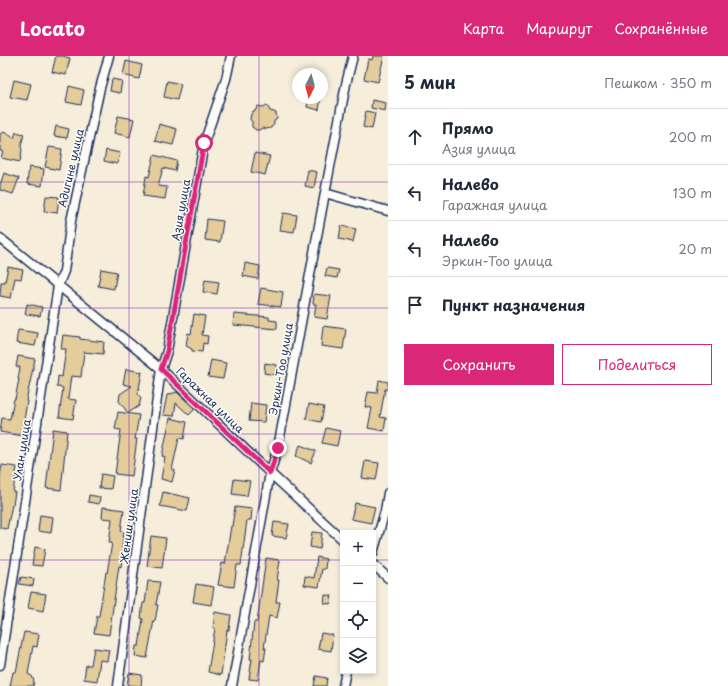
<!DOCTYPE html>
<html lang="ru">
<head>
<meta charset="utf-8">
<style>
  body { margin:0; font-family:"Playpen Sans",sans-serif; background:#f2f2f3; color:#1f2937 }
  .controls { position:absolute; right:12px; bottom:12px; display:grid; overflow:hidden; border-radius:0px; box-shadow:0 2px 6px #0003 }
  .controls button { width:36px; height:36px; display:grid; place-items:center; padding:0; border:0; border-bottom:1px solid #e0e1e3; background:#fff; color:#1f2937; font:20px sans-serif }
  .compass { position:absolute; left:292px; top:12px; width:36px; height:36px; border-radius:50%; background:#fff; box-shadow:0 2px 6px #0003; rotate:186deg }
  .stop { position:absolute; width:12px; height:12px; margin:-9px; border:3px solid #db2777; border-radius:50%; background:#fff }
  .stop.end { background:#db2777; border-color:#fff; box-shadow:0 1px 4px #0008 }
  .list { margin:0; padding:0; list-style:none }
  h2 { display:flex; justify-content:space-between; align-items:center; height:52px; margin:0; padding:0 16px; font-size:17px }
  h2 small { font-size:13px; font-weight:400; color:#747a83 }
  .list li { display:grid; grid-template-columns:26px 1fr auto; gap:12px; align-items:center; box-sizing:border-box; height:56px; padding:0 16px; border-top:1px solid #e0e1e3 }
  .list b { display:block; font-size:15px; white-space:nowrap }
  .list p { margin:0; font-size:13px; white-space:nowrap; color:#747a83 }
  .list em { font-size:13px; font-style:normal; color:#747a83 }
  .actions { display:flex; gap:8px; padding:12px 16px }
  .actions a { flex:1; padding:9px 0; border:1px solid #db2777; border-radius:0px; text-align:center; font-size:14px; color:#db2777 }
  .actions .main { background:#db2777; color:#fff }
  .icon { flex:none; width:22px; height:22px; fill:none; stroke:currentColor; stroke-width:2; stroke-linecap:round; stroke-linejoin:round }
  .map { position:relative; flex:none; width:388px; height:630px; overflow:hidden }
  header { display:flex; align-items:center; gap:24px; box-sizing:border-box; height:56px; padding:0 20px; background:#db2777; color:#fff }
  header strong { font-size:19px }
  nav { display:flex; gap:22px; margin-inline-start:auto; font-size:14px }
  main { display:flex }
  aside { flex:1; background:#fff }
  .map>svg:first-child { display:block }
  .building { fill:#e4cc9b; stroke:#1b2f5e }
  .lines { fill:none; stroke-linecap:round; stroke-linejoin:round }
  .street-casing { stroke:#1b2f5e; stroke-width:11 }
  .street { stroke:#fdfcf7; stroke-width:8 }
  .route { stroke:#db2777; stroke-width:5 }
  .grid { fill:none; stroke:#7b2cbf; stroke-width:1; stroke-opacity:0.55 }
  .labels { text-anchor:middle; stroke-width:3; stroke-linejoin:round; paint-order:stroke }
  .street-label { font-size:11px; fill:#1b2f5e; stroke:#fdfcf7 }
</style>
</head>
<body>
<header>
<strong>Locato</strong>
<nav><a>Карта</a><a>Маршрут</a><a>Сохранённые</a></nav>
</header>
<main>
<div class="map">
<svg width="388" height="630" viewBox="0 0 388 630">
  <rect width="100%" height="100%" fill="#f6eedb"/>
  <filter id="ink" filterUnits="userSpaceOnUse"><feTurbulence type="fractalNoise" baseFrequency=".025" numOctaves="2"/><feDisplacementMap in="SourceGraphic" scale="8" xChannelSelector="R" yChannelSelector="G"/><feConvolveMatrix kernelMatrix="1 2 1 2 8 2 1 2 1" color-interpolation-filters="sRGB"/></filter>
  <g filter="url(#ink)">
    <path class="building" d="M56,0H63L70,2L66,19L52,16Z
      M373,0H384L378,26L364,23L368,3L372,4Z
      M126,5L142,9L139,23L123,19Z
      M112,23L122,25L120,37L110,35Z
      M14,24L31,28L27,44L10,41Z
      M167,25L181,28L177,44L164,41Z
      M69,30L84,34L81,49L66,46Z
      M309,42H321L319,54L307,51Z
      M372,44L386,47L385,55L371,52Z
      M267,49L270,55L274,56L276,57L277,63L274,65V68L271,72L266,73L262,72L259,74H256L252,71V66L250,63L251,58L253,55H255L258,50L263,51Z
      M366,55L375,57L372,73L363,71Z
      M118,60L134,63L130,81L114,77Z
      M159,68L177,73L173,89L155,85Z
      M56,70L69,73L67,82L54,80Z
      M3,76L6,77L14,82L16,76L24,78L21,90L22,94L20,106L1,102L3,95H0V78Z
      M49,91L62,93L59,114L45,111Z
      M106,94L120,97L117,108L104,105Z
      M255,97L270,100L265,119L251,116Z
      M154,99L177,105L175,115L163,112L158,130L167,131L165,143L143,140L146,120L149,121Z
      M29,111L44,113L42,130L27,128Z
      M308,114L317,116L314,132L305,130Z
      M4,117L19,122L13,138L0,134V129Z
      M46,140L59,141L57,157L44,155Z
      M283,157L297,159L294,176L280,174Z
      M207,163L223,165L220,186L205,184Z
      M341,170L356,173L353,186L339,183Z
      M245,207L260,210L258,223L243,220Z
      M8,211L23,214L21,223L15,222L11,242L0,240L1,226H5Z
      M327,212L339,214L337,222L325,220Z
      M101,213L117,216L114,233L98,230Z
      M205,224L219,226L217,238L203,236Z
      M261,232L283,236L281,251L258,248Z
      M314,238L331,240L327,263L314,261L316,248H313Z
      M27,248L42,251L40,260L25,258Z
      M194,258L205,260L202,279L208,280L207,288L203,287L202,296L192,295V293L186,290L188,277L191,278Z
      M234,258L269,261V264L277,265V273L233,269Z
      M323,270L346,273L343,293L321,290Z
      M18,274L38,277L35,290L16,287Z
      M63,279L80,281V283L104,286L103,298L84,296L81,321L71,320L68,343L76,344L73,363L59,361L63,332L57,331L58,320L62,321L66,293H61Z
      M18,300L35,303L26,345H27L24,365L26,366L23,380L0,376L2,362L10,363L14,343H15L19,323H18L20,311H16Z
      M211,304L226,307L223,323L208,321Z
      M265,307L277,309L275,319L264,317Z
      M126,313L142,316L138,338L141,342L139,350L128,357L119,345L120,338L132,330L123,328Z
      M379,324L388,326V333H385L380,361L386,362L384,375L368,372L372,352L365,351L368,336L377,337Z
      M177,336L195,353L189,359L176,347L174,360L163,359L167,339Z
      M251,347L266,349L264,366L249,365Z
      M309,348L324,351L321,366L306,363Z
      M118,356L139,359L135,383H137L132,420L115,418L121,374L115,373Z
      M170,362L187,366L184,383L179,382L172,414H175L172,426L161,423L165,401L162,400Z
      M326,372L340,375L337,390L322,387Z
      M53,373L67,375L61,434L46,432Z
      M300,389L316,395L311,407L296,400Z
      M365,405L379,407L376,424L362,422Z
      M2,409L17,411L13,436H15L13,449H12L7,473L0,472V420Z
      M101,418L113,420L111,433L99,432Z
      M234,423L250,425L247,440L232,438Z
      M163,436L190,442L187,455L160,450Z
      M89,439L100,441L99,448L88,446Z
      M355,447L375,451L371,467L351,463Z
      M103,451L124,454L121,475L124,476L122,492L123,493L121,511L119,510L109,579L94,577L97,560H99L106,516L107,517L112,487H109L112,463L102,462Z
      M235,451L252,453L251,464H247L241,509H237L234,531L218,529L222,507L225,508L231,470H232Z
      M40,459L53,461L51,477L38,475Z
      M274,466L289,468L286,482L272,480Z
      M312,476L322,477L320,493L310,491Z
      M151,480L166,482L162,512L147,510Z
      M35,491L45,493L42,510L32,509Z
      M317,501L326,503L325,513H322L319,531L304,529L305,520L314,522Z
      M266,502L280,504L277,524H279L276,546H280L277,562L269,560L264,592H266L264,605L261,604L258,624L249,623L252,603H250L254,566H257Z
      M21,521L34,523L33,530L19,528Z
      M148,525L160,526L156,549H158L155,565L154,564L147,602L135,600L136,590H139L143,563L141,562L143,547H145Z
      M196,528L214,531L211,549L193,546Z
      M31,536L46,538L43,555L28,552Z
      M325,539L332,540L330,548L324,547Z
      M215,556L231,559L229,574H227L221,619L208,616L215,572H213Z
      M24,576L39,578L37,591L33,590L28,618L32,620L34,625L33,630H10L13,616H16Z
      M321,577L333,579L331,595L318,593Z
      M94,592L109,594L107,605L100,604L97,625L84,623L86,609H91Z
      M129,617L142,619L141,630L127,629Z
      M316,620L327,622L326,630H314Z"/>
    <g class="lines">
      <defs>
        <path id="street" d="M325,137L388,155
          M0,182L161,313L270,417L343,484
          M373,497L385,455L388,437
          M373,509L375,510L388,522
          M0,609L58,230L64,215L71,165L100,32L109,0
          M118,630L161,313L167,295L204,87L226,23L231,0
          M232,630L270,417L278,392L325,137L346,28L353,0
          M343,630L346,615"/>
      </defs>
      <use href="#street" class="street-casing"/>
      <use href="#street" class="street"/>
    </g>
  </g>
  <g class="lines" filter="url(#ink)">
    <path class="route" d="M204,87L167,295L161,313L270,417L278,392"/>
  </g>
  <path class="grid" d="M129,0V630M259,0V630M0,126H388M0,252H388M0,378H388M0,504H343M373,504H388"/>
  <g class="labels">
    <g class="street-label">
      <text transform="translate(71 112) rotate(-77)" y="4">Адигине улица</text>
      <text transform="translate(181 154) rotate(-80)" y="4">Азия улица</text>
      <text transform="translate(281 313) rotate(-80)" y="4">Эркин-Тоо улица</text>
      <text transform="translate(210 344) rotate(44)" y="4">Гаражная улица</text>
      <text transform="translate(22 394) rotate(-81)" y="4">Улан улица</text>
      <text transform="translate(129 470) rotate(-82)" y="4">Жениш улица</text>
    </g>
  </g>
</svg>
<div class="controls">
<button>+</button>
<button>−</button>
<button><svg class="icon" aria-label="locate" viewBox="0 0 24 24"><circle cx="12" cy="12" r="6"/><path d="M12 2v4M12 18v4M2 12h4M18 12h4"/></svg></button>
<button><svg class="icon" aria-label="layers" viewBox="0 0 24 24"><path d="M12 4l9 5-9 5-9-5zM3 14l9 5 9-5"/></svg></button>
</div>
<svg class="compass" viewBox="-18 -18 36 36"><path d="M0-13l5 13h-10z" fill="#e53935"/><path d="M0 13l5-13h-10z" fill="#747a83"/></svg>
<div class="stop" style="left:204px;top:87px"></div>
<div class="stop end" style="left:278px;top:392px"></div>
</div>
<aside>
<h2>5 мин<small>Пешком · 350 m</small></h2>
<ul class="list">
<li><svg class="icon" aria-label="ahead" viewBox="0 0 24 24"><path d="M12 20V5M6 11l6-6 6 6"/></svg><div><b>Прямо</b><p>Азия улица</p></div><em>200 m</em></li>
<li><svg class="icon" aria-label="left" viewBox="0 0 24 24"><path d="M17 20v-9H6M10 6l-5 5 5 5"/></svg><div><b>Налево</b><p>Гаражная улица</p></div><em>130 m</em></li>
<li><svg class="icon" aria-label="left" viewBox="0 0 24 24"><path d="M17 20v-9H6M10 6l-5 5 5 5"/></svg><div><b>Налево</b><p>Эркин-Тоо улица</p></div><em>20 m</em></li>
<li><svg class="icon" aria-label="arrive" viewBox="0 0 24 24"><path d="M6 21V4h12l-3 4 3 4H6"/></svg><div><b>Пункт назначения</b></div></li>
</ul>
<div class="actions"><a class="main">Сохранить</a><a>Поделиться</a></div>
</aside>
</main>
</body>
</html>
